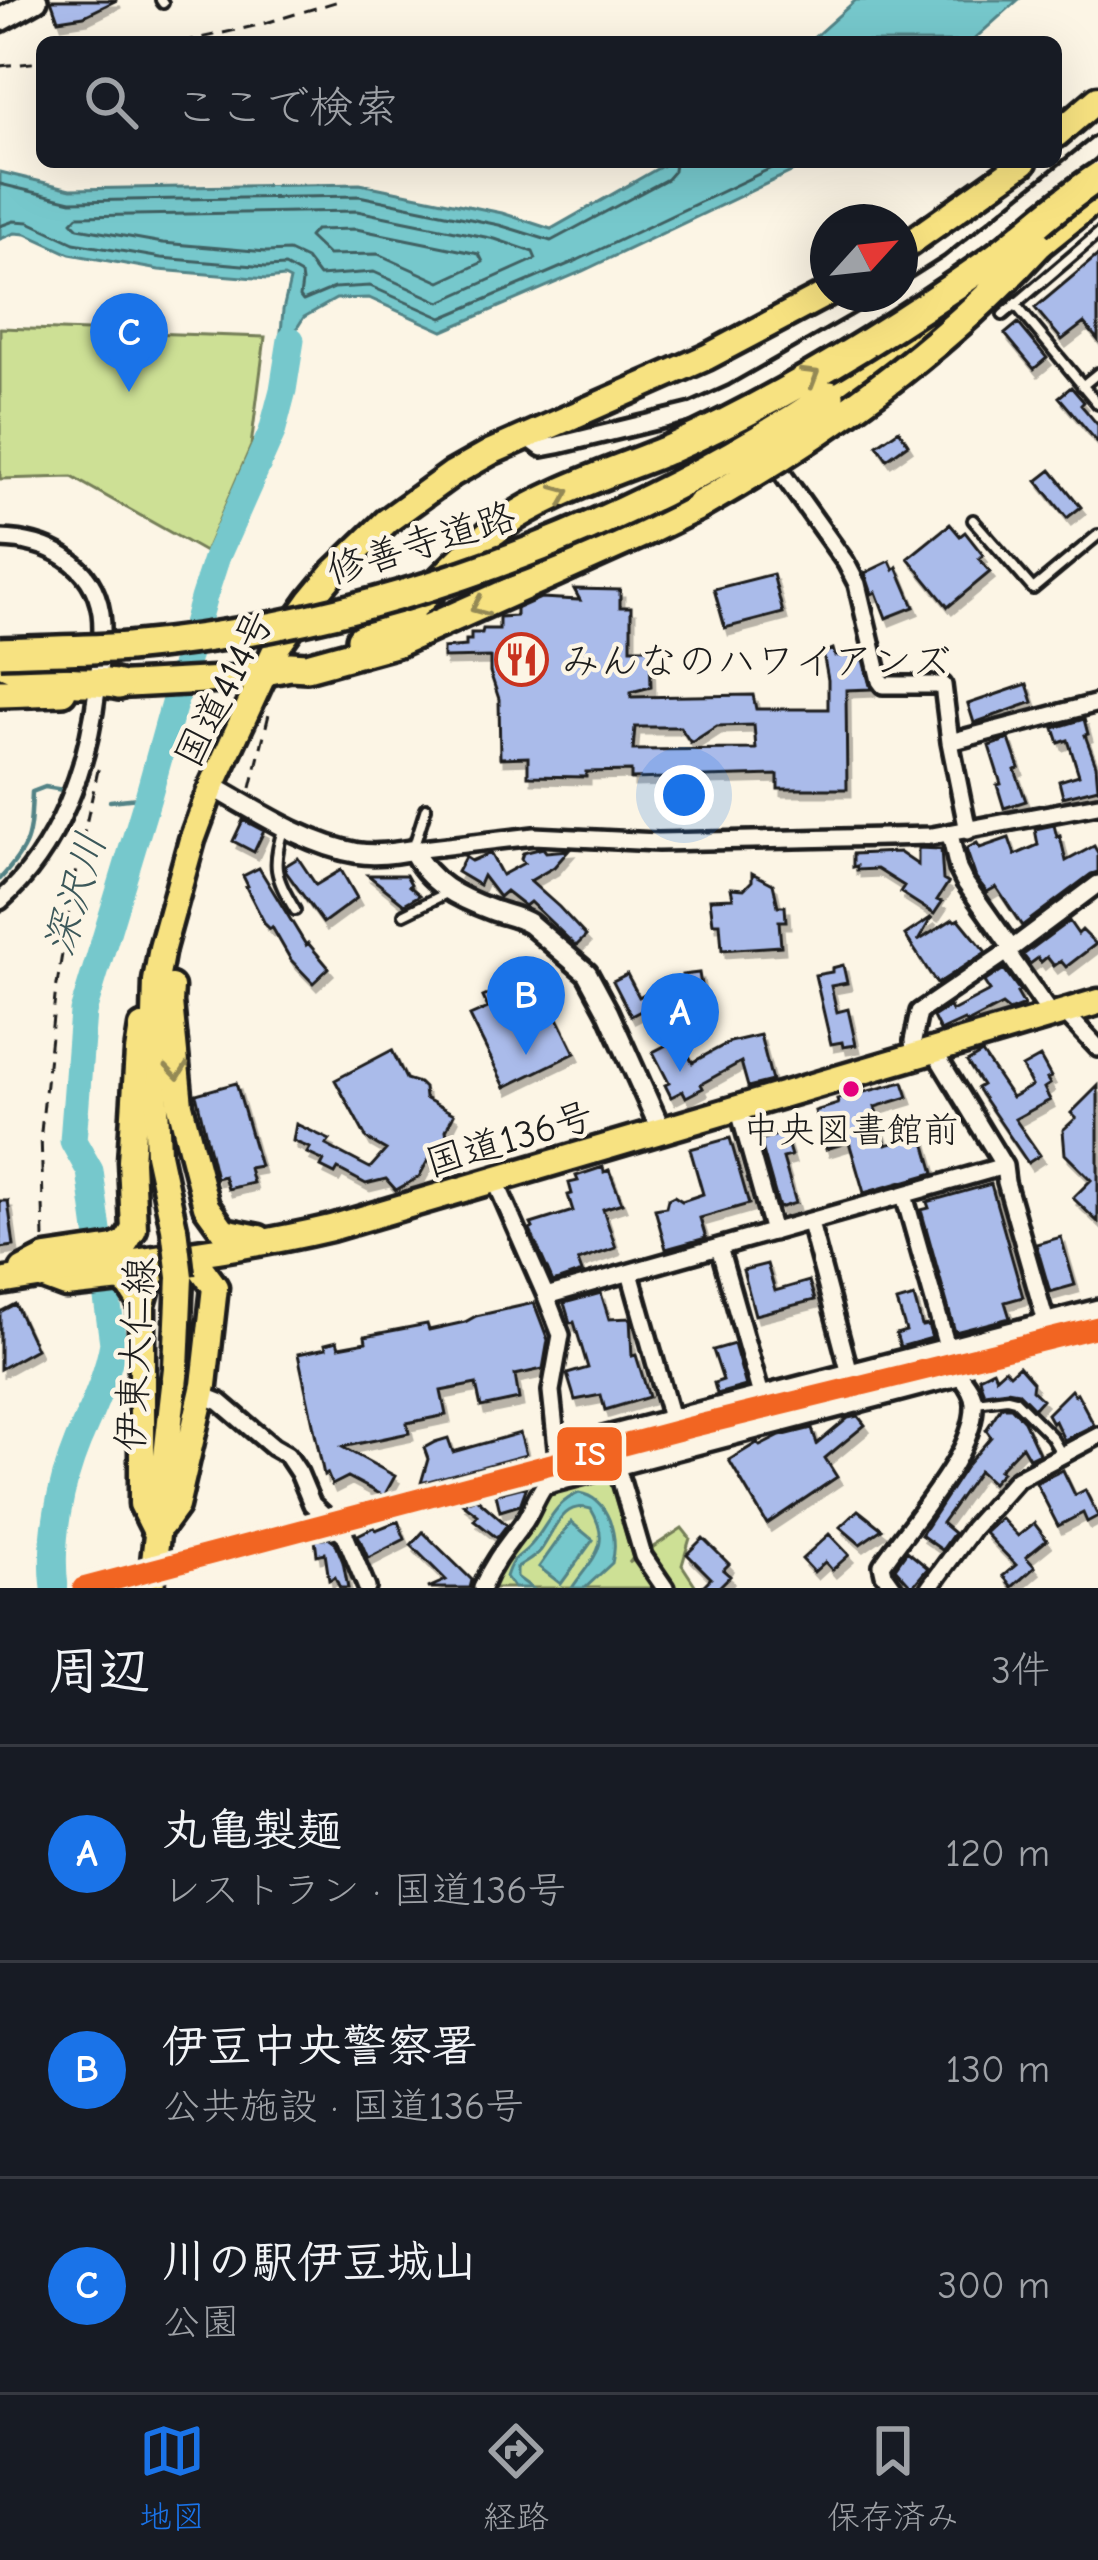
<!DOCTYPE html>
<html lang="ja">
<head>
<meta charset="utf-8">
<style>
  body { margin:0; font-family:"Comic Neue","Klee One",sans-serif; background:#20242c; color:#f1f3f6 }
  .compass { position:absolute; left:810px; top:204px; width:108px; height:108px; border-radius:50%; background:#171b24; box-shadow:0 12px 48px #0002; rotate:63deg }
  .you { position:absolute; left:684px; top:795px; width:42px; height:42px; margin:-30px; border:9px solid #fff; border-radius:50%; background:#1a73e8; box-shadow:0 0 0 18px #1a73e833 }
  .badge { display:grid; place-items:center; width:78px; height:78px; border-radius:50%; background:#1a73e8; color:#fff; font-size:39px; font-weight:700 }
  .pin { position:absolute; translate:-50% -99px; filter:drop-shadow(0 3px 6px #0008) }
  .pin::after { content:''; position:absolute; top:63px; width:42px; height:36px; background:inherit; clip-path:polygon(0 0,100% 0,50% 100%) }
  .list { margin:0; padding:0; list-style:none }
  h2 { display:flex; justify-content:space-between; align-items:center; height:156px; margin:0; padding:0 48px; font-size:51px }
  h2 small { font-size:39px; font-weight:400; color:#9ea1a6 }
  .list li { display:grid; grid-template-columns:78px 1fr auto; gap:36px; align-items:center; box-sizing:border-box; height:216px; padding:0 48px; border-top:3px solid #363941 }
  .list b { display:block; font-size:45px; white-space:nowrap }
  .list p { margin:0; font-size:39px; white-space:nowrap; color:#9ea1a6 }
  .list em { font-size:39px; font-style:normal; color:#9ea1a6 }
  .icon { flex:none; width:66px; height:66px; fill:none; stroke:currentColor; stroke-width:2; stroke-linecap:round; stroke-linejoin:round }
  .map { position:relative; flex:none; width:1098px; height:1588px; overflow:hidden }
  .search { position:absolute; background:#171b24; box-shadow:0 12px 48px #0002; left:36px; right:36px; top:36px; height:132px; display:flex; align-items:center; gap:30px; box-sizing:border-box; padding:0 42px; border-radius:18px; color:#9ea1a6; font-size:45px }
  .sheet { height:804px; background:#171b24 }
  nav { display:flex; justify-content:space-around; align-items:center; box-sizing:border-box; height:168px; border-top:3px solid #363941; background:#171b24; font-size:33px; color:#9ea1a6 }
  nav a { display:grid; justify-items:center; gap:6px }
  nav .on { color:#1a73e8 }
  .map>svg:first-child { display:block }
  .green { fill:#cde095; stroke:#747e58; stroke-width:3 }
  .water { fill:#76c8cc; stroke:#528386; stroke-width:3 }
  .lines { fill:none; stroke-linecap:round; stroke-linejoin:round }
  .shore { stroke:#406162; stroke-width:3 }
  .stream { stroke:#528386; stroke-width:4.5 }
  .river { stroke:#76c8cc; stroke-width:27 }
  .building { fill:#aabbea; stroke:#1c1c1c; stroke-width:3; fill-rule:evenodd; filter:url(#shadow) }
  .service-casing { stroke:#1c1c1c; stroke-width:16 }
  .minor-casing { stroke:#1c1c1c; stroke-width:24 }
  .tertiary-casing { stroke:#1c1c1c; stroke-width:27 }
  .secondary-casing { stroke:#1c1c1c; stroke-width:30 }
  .primary-casing { stroke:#1c1c1c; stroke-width:33 }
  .trunk-casing { stroke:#1c1c1c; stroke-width:33 }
  .motorway-casing { stroke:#1c1c1c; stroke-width:36 }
  .path { stroke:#1c1c1c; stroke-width:3; stroke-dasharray:12 9; stroke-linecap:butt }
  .service { stroke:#fcf5e5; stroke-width:8 }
  .minor { stroke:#fcf5e5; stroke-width:15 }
  .tertiary { stroke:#fcf5e5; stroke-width:18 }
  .secondary { stroke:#fcf5e5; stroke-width:21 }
  .primary { stroke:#f7e281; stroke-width:24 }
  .trunk { stroke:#f7e281; stroke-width:24 }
  .motorway { stroke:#f7e281; stroke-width:27 }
  .primary-bridge-casing { stroke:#1c1c1c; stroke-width:33; stroke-linecap:butt }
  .motorway-bridge-casing { stroke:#1c1c1c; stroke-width:36; stroke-linecap:butt }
  .primary-bridge { stroke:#f7e281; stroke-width:24 }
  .motorway-bridge { stroke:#f7e281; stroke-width:27 }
  .rail-1-casing { stroke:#fcf5e5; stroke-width:30 }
  .rail-1 { stroke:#f26522; stroke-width:21 }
  .oneway { stroke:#948954 }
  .bus-dot { fill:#e5007d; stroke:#fcf5e5; stroke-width:4.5 }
  .labels { text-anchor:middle; stroke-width:9; stroke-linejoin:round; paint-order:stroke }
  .bus-label { font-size:36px; fill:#1c1c1c; stroke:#fcf5e5 }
  .street-label { font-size:39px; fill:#1c1c1c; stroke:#fcf5e5 }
  .poi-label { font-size:39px; fill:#1c1c1c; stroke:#fcf5e5; text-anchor:start }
  .water-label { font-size:42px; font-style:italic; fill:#3c585a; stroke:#fcf5e5 }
  .line-badge { stroke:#fcf5e5; stroke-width:4.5 }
  .badge-label { font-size:33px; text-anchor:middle; font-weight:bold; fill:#fff }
</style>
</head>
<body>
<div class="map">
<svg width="1098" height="1588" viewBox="0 0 1098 1588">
  <defs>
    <filter id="shadow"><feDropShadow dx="4" dy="7" stdDeviation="0" flood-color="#0004"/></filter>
  </defs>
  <rect width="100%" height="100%" fill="#fcf5e5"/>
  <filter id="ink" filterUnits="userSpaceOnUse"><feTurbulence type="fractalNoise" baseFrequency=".00833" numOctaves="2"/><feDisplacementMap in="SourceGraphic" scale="24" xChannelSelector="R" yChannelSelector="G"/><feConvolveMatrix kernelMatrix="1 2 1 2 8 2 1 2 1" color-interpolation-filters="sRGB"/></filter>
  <g filter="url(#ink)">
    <path class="green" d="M0,328L265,337L251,446L205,552L72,477L0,479Z
      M602,1477L610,1481L633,1558L629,1563L682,1528L690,1538L682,1565L697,1588H490L513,1544L531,1528L545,1498L555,1491Z"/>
    <path class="water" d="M856,0H1018L971,42H809Z
      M669,162H812L583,271L443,331L369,298L336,299L304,317L297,328L293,373L277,376L283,310L290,280L284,277L267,279L159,270L70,254L26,234L15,233L0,239V172L71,189L360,184L502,213L551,229Z
      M579,1493C609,1498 619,1537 612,1563L585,1588H572C592,1558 613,1546 591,1509C562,1500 555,1531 541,1550C535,1558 526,1562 517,1568V1577L532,1588H514L506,1577C512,1556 518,1559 531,1545C548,1526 553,1503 579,1493Z
      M571,1522L593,1540L561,1584L539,1567Z"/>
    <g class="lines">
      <path class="shore" d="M0,184L71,201L359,196L499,225L551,241L667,179L674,171L675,162
        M357,211L495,239L533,252L536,259L440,302L374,272L319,276L306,259L289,251L266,252L163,243L78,228L72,222L78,216Z
        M0,226L14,221L29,222L74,243L161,258L266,267L285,266L301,275L302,282L300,297L303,301L334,288L370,286L442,318L578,260L784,162
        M356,229L479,254L483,262L440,282L378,254L328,255L309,237L315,230Z"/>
      <path class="stream" d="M110,801L148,797
        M0,879C31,845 30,837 32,792L45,787L63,790"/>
      <path class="river" d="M55,1588C49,1540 60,1485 78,1441C92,1408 107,1378 113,1343L90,1171L73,1141L83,1012L148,797L203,599L217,556L272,432L283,390L291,340"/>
    </g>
    <path class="building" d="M51,0H117L84,16L58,20Z
      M1098,255V340L1084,323L1062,340L1035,308Z
      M1018,323L1047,358L1034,369L1005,334Z
      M1071,387L1084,402L1081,405L1098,425V443L1059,397Z
      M899,430L908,444L887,459L877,445Z
      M1051,470L1081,507L1067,518L1037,481Z
      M950,524L960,536L965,532L983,555L979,559L990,572L948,607L908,558Z
      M890,561L894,570L897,567L914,607L886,618L876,592L872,594L865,573Z
      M773,574L783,613L725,628L714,589Z
      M574,589L620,590V607H631V648H650L651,687L631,692V697L753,695L756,709H828V680L823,653L833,649L835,656H862L871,689L846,690L847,789H778V775L631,779V771L586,772V777L528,776V757L500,758L499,699L490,672V657L443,658V648L466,646V640H471V633H482L483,629H499V617L516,616V609L541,598L580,600ZM754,725L756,749L633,750L635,727H680L691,743L717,726Z
      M1027,684L1033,702L974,723L968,704Z
      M1084,719L1088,734L1085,735L1096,765L1098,788L1063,797L1059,781L1079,775L1068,740L1059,743L1054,728Z
      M1009,739L1019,768L1015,770L1026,801L1004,808L997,785L1001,784L989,746Z
      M243,820L264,831L254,852L233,841Z
      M1054,825L1057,837L1060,836L1066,861L1094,846L1098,853V872L1091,874L1022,926L996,887L987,892L976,878L966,849L977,843L980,848L1009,838L1015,855L1038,845L1035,829Z
      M543,848L546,852L569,850L554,867L530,881L559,907L586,936L576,946L530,902L525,906L506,891L499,897L483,876L479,885L457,872L465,857L471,861L490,853L502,875L524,863L521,859L523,853Z
      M918,848L941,849L943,880L948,883L937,900L942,902L934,914L900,892L904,886L877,869L857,870V866L853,867V854L899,852L918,865Z
      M298,858L316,885L341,870L357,898L323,923L286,872L285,866Z
      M259,868L306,945L308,943L329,968L313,983L291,960L272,927L270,929L265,924L246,887L248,886L243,876Z
      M752,873L773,884L778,906H785L786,921H779L781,946L722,950L720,923H713L710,899L733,898L731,888L744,889L752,881Z
      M368,875H406L411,884L409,886L420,895L404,904Z
      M932,917L918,941L953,919L955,921L959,919L986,952L937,984L905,935Z
      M1069,921L1078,934L1082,930L1096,944L1066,967L1061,961L1054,966L1047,957L1041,962L1038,958L1030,964L1023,955Z
      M843,965L847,983L831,986L837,1012L848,1009L856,1045L843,1047L842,1042L831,1044L815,975L832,972V968Z
      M1004,969L1020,991L1017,993L1024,1005L1009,1011L1002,1005L967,1023L964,1020L940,1031L933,1017L950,1006L952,1011L990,991L984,982Z
      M699,973L704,1003L686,1005L682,975Z
      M627,974L639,997L653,989L660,1001L631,1016L613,981Z
      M524,988L532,1004L547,996L575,1053L505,1087L470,1016L488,1008L483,997L501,989L505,997Z
      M760,1035L772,1081L748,1087L741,1062L701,1084L703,1088L686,1097L683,1091L671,1097L665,1085L669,1083L653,1052L680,1038L693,1064V1062L730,1042Z
      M392,1050L406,1079L419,1083L424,1088L425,1098L454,1114L446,1130L447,1136L443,1146L433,1151L419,1177L396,1190L386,1179L366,1184L338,1169L335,1174L321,1167L324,1161L307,1153L310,1148L293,1141L296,1124L330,1140L326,1145L370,1168L386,1150L367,1139L335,1080Z
      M982,1053L1012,1097L1032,1086L1022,1067L1040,1057L1051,1077L1047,1079L1050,1084L1044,1088L1050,1100L1015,1119L1040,1155L1028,1163L977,1088L982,1085L967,1062Z
      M903,1082L908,1097L875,1107L886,1145L923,1135L934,1173L864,1193L849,1142L826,1149L815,1111L838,1104L837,1099Z
      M236,1083L260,1166L249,1168L253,1183L228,1189L224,1176L216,1178L196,1094Z
      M1098,1086V1222L1073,1198L1091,1180L1065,1154L1063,1130L1076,1118L1071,1113Z
      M784,1133L791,1156L783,1158L796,1203L779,1208L760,1140Z
      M730,1138L749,1204L700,1218L706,1238L666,1249L655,1209L666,1207L668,1199L674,1196L682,1201L703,1194L690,1149Z
      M603,1167L604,1172L609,1170L622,1203L603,1209L616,1248L578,1261L582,1272L553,1282L530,1230L533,1228L531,1224L573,1211L568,1195L572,1194L569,1183L578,1181L576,1176Z
      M991,1184L1023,1297L1005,1302L1010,1318L955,1332L921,1210L929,1208L927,1202Z
      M0,1201H8L14,1246L0,1248Z
      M1061,1237L1075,1285L1050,1292L1036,1244Z
      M767,1264L775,1291L809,1281L815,1300L755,1315L743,1270Z
      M601,1293L609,1319L630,1318L632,1356L636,1355L649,1397L605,1410L601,1395L575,1400L567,1374L588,1368L574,1322L570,1323L564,1303Z
      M914,1297L922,1326L928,1325L932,1338L900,1347L896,1334L906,1331L897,1302Z
      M534,1303L548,1340L543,1369L515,1375L519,1399L481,1407L476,1384L441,1391L446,1415L407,1423L409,1433L342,1447L395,1476L384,1496L348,1477L332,1485L327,1473L324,1475L298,1354L326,1348L325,1344L337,1341L339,1347L366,1342L365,1336L427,1324L429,1330L465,1322L476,1316Z
      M15,1304L36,1349L0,1369V1312Z
      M734,1344L746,1386L717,1394L714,1383L723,1380L713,1350Z
      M1019,1366L1033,1382L1032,1390L1042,1399L1034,1408L1018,1392L1007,1390L984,1393L981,1385L979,1377L993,1370L996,1377L1005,1369L1010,1374Z
      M1071,1390L1075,1395L1077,1393L1094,1425L1064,1440L1055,1421L1052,1423L1047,1414Z
      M1001,1407H1011L1024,1421L1039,1453L1029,1458L1022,1446L999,1470L1002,1472L992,1483L979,1471L942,1523L954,1533L942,1550L921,1535L967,1465L991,1437L986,1430Z
      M858,1416L865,1425L825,1458L837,1477L767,1524L729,1460L757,1443L760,1446L780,1436L812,1428L817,1444L848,1418Z
      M520,1433L526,1455L421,1483L428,1459L424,1448L435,1442L448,1438L453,1452Z
      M1063,1470L1075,1495L1085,1490L1098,1516L1087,1522L1083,1513L1058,1526L1036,1483Z
      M527,1486L520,1505L500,1511L496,1494Z
      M476,1498L507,1525L497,1538L474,1520L478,1515L462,1503Z
      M858,1510L882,1529L860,1544L840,1527Z
      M1001,1518L1018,1536L1034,1523L1047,1540L1026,1557L1035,1567L1012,1587L1003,1576L1016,1565L985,1533Z
      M398,1521L405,1539L368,1558L358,1535L374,1527L376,1530Z
      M423,1532L472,1580L470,1588H428L446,1580L411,1545Z
      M829,1534L849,1555L832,1570L825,1562L814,1572L802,1559Z
      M330,1538L335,1542L343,1562L348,1588H340L335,1577L329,1580L325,1553L317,1555L315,1540Z
      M703,1538L729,1564L723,1570L730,1576L718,1588H701L711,1578L687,1554Z
      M907,1551L928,1568L912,1587L895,1568Z"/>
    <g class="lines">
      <defs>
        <path id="service" d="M161,0L163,3
          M1015,304L1098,404
          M1003,315L1098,234
          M1082,386L1098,373
          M973,520L1033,589L1098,535
          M284,827C271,866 275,876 295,910
          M414,846L426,808
          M404,914L449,892
          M976,1402L1007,1398L1015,1400L1051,1436L1061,1453"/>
        <path id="minor" d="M527,437L542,448L558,445L693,412L733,394L864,319L949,265L1098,145
          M771,458L846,563L857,584L880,681L883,685H943L950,742L968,831
          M0,539C47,540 93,562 101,613C104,635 100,659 98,681
          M950,742L1098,703
          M950,834L958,869L964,881L1012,949
          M413,850L534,836L658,842L932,836L1098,805
          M0,901C59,850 88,766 97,690
          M1007,952L1051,1015
          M1064,1012L1098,1048
          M934,1051L1004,1166L1006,1182L1046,1322
          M915,1056L913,1041L919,1012L1007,952L1098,884
          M738,1107L773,1232
          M495,1180L546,1296L1004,1166
          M904,1195L947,1347
          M810,1223L858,1404
          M719,1247L761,1395
          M630,1273L671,1418L1098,1308
          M546,1296L561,1335L551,1391L557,1448L671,1418
          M202,1395L220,1402L273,1447L287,1455L299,1473L312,1504L345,1535L367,1588
          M617,1467L643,1556L665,1588
          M482,1588C493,1561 508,1544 525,1521C532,1510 536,1497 544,1486L958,1377L962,1378C968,1386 974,1394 974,1404C976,1454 908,1525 882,1565L884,1574L894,1588
          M929,1588L973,1528L1017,1479L1098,1436"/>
        <path id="tertiary" d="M212,786C257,811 305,844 357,853C376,856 394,853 413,850C428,883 459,898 492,910C505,915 518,916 530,924L587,973L608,1012L661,1130"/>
        <path id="secondary" d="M0,20L36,0"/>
        <path id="primary" d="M154,1052L158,1154L174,1228
          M39,1275L66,1285L121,1279L130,1286L142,1305V1504L156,1532
          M142,1305L149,1281L162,1260
          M162,1525L176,1506L204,1385L215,1287L192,1256
          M151,1588L176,1368L180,1277"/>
        <path id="trunk" d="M1056,135L1098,99
          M900,250L1024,162
          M119,685L233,679L265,671
          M171,987L170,1002L180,1105L206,1206L224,1231L259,1238
          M154,1052L156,981L162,948L192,840L212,786L275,650L310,601L334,572L387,521L452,474L491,452L707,357L828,293
          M23,1270L46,1258L114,1248L126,1242L134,1229L131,1161L138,1052L142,1027
          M0,1282C110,1263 222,1254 331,1228L1098,1002"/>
        <path id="motorway" d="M1019,260L1098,196
          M830,395L971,289
          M361,639C419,615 450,563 499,527C545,493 616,471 670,449
          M0,662C25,673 51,681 79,682C93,682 105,681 119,685
          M265,671L290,666L307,667L398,642L640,534L700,505
          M0,693L62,691"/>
      </defs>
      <use href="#service" class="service-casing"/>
      <use href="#minor" class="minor-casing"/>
      <use href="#tertiary" class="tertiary-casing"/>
      <use href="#secondary" class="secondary-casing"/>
      <use href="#primary" class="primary-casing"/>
      <use href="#trunk" class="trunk-casing"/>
      <use href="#motorway" class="motorway-casing"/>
      <path class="path" d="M182,42L259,25L342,0
        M0,66L42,62
        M251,788L270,710
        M44,1238L41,1132L55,997L75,874L100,761"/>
      <use href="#service" class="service"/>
      <use href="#minor" class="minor"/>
      <use href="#tertiary" class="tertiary"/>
      <use href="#secondary" class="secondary"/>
      <use href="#primary" class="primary"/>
      <use href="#trunk" class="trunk"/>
      <use href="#motorway" class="motorway"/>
      <defs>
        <path id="primary-bridge" d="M174,1228L180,1277"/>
        <path id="motorway-bridge" d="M670,449C782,399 888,333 989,262C1026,235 1059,202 1098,177
          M700,505C824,434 941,351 1038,245
          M0,652C43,650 86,650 128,647C377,625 623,532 830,395"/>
      </defs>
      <use href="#primary-bridge" class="primary-bridge-casing"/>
      <use href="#motorway-bridge" class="motorway-bridge-casing"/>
      <use href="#primary-bridge" class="primary-bridge"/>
      <use href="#motorway-bridge" class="motorway-bridge"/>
      <defs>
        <path id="rail-1" d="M83,1588L691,1427L1098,1327"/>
      </defs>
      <use href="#rail-1" class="rail-1-casing"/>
      <use href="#rail-1" class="rail-1"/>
    </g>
    <defs><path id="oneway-chevron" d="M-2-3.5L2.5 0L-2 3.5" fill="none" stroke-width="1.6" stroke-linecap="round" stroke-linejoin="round" transform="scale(3)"/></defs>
    <g class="oneway">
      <use href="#oneway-chevron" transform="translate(811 376) rotate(-31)"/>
      <use href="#oneway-chevron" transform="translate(562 494) rotate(-23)"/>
      <use href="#oneway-chevron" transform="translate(479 607) rotate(157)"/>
      <use href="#oneway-chevron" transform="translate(177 1071) rotate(84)"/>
    </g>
  </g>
  <defs>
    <symbol id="restaurant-ring" viewBox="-11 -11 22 22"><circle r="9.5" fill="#fcf5e5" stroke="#c8321e" stroke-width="1.5"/><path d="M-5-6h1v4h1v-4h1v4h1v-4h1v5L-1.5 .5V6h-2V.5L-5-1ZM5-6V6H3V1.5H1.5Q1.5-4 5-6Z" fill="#c8321e"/></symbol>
  </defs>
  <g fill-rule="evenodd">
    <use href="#restaurant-ring" x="492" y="630" width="59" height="59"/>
  </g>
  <circle class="bus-dot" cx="851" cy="1089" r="10"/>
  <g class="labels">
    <g class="bus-label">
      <text x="851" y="1142">中央図書館前</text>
    </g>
    <g class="street-label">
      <text transform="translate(421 542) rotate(-17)" y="14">修善寺道路</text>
      <text transform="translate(223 688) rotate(-63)" y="14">国道414号</text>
      <text transform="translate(509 1138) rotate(-17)" y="14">国道136号</text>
      <text transform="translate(134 1354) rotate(-87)" y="14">伊東大仁線</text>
    </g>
    <g class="poi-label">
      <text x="561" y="674">みんなのハワイアンズ</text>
    </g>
    <g class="water-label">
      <text transform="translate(74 894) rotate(-74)" y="15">深沢川</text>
    </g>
  </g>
  <rect class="line-badge" x="555" y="1425" width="69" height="58" rx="12" fill="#f26522"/>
  <g class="badge-label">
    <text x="590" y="1465">IS</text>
  </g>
</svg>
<svg class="compass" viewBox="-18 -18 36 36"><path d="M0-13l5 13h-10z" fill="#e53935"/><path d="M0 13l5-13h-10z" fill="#9ea1a6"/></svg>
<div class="you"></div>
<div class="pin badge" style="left:680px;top:1072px">A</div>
<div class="pin badge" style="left:526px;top:1055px">B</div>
<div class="pin badge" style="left:129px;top:392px">C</div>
<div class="search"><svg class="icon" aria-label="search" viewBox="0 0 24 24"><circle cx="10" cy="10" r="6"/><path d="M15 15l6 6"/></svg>ここで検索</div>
</div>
<section class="sheet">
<h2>周辺<small>3件</small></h2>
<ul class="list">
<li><span class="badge">A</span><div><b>丸亀製麺</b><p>レストラン · 国道136号</p></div><em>120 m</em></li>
<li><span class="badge">B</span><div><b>伊豆中央警察署</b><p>公共施設 · 国道136号</p></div><em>130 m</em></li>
<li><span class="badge">C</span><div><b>川の駅伊豆城山</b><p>公園</p></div><em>300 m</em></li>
</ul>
</section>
<nav>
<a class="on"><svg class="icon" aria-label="map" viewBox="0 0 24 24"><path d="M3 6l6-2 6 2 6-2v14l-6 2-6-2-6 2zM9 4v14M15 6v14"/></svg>地図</a>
<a><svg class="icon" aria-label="directions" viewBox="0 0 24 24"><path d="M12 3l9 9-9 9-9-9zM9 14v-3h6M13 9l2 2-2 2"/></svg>経路</a>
<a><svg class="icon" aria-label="saved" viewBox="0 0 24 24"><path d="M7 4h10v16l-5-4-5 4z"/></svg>保存済み</a>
</nav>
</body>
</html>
